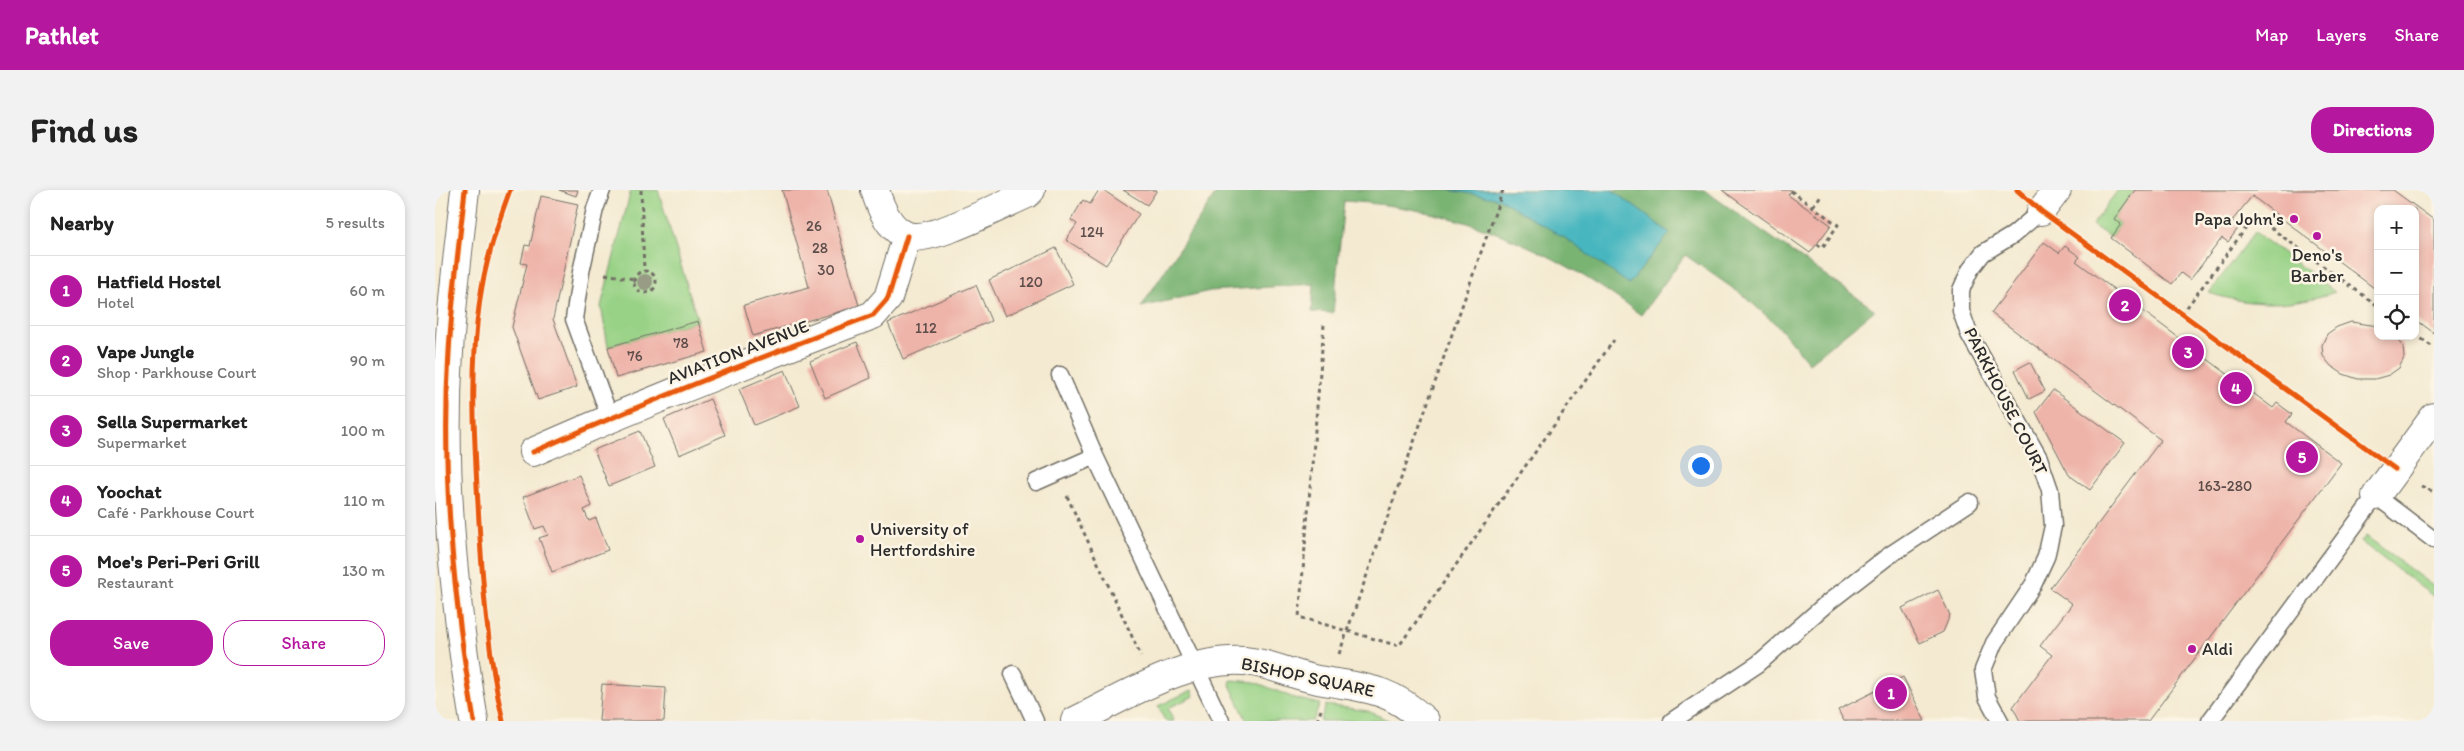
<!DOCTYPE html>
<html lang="en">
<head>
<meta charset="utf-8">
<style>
  body { margin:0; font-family:Itim,sans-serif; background:#f2f2f2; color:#222 }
  .controls { position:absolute; right:15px; top:15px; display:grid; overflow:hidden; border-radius:10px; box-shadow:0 2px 8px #0003 }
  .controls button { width:45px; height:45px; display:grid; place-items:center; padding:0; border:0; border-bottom:1px solid #e0e0e0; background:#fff; color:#222; font:25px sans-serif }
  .you { position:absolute; left:1265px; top:275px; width:18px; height:18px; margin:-12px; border:4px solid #fff; border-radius:50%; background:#1a73e8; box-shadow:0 0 0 8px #1a73e833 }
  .badge { display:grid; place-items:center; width:32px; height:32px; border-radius:50%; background:#b5179e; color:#fff; font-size:16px; font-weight:700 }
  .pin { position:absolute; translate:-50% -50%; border:2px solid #fff; box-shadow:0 1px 5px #0006 }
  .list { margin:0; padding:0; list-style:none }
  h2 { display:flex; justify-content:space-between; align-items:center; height:65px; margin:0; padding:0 20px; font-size:21px }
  h2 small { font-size:16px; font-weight:400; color:#767676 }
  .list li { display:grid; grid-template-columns:32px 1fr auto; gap:15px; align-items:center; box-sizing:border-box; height:70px; padding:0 20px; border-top:1px solid #e0e0e0 }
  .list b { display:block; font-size:19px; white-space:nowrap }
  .list p { margin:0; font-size:16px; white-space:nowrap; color:#767676 }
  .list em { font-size:16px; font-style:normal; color:#767676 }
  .actions { display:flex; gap:10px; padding:15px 20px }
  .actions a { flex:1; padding:11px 0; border:1px solid #b5179e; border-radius:20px; text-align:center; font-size:18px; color:#b5179e }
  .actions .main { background:#b5179e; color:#fff }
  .icon { flex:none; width:28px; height:28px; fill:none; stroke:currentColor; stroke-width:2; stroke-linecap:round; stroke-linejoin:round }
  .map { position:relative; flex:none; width:1999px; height:531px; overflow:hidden; border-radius:20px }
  header { display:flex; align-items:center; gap:30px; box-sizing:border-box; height:70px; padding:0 25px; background:#b5179e; color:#fff }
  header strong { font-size:24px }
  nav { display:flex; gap:28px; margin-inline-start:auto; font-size:18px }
  .intro { display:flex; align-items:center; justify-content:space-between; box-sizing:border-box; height:120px; padding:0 30px }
  h1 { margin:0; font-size:35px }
  .button { padding:12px 22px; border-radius:20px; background:#b5179e; color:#fff; font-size:18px; font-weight:700 }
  main { display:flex; gap:30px; padding:0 30px }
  aside { flex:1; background:#fff; border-radius:20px; box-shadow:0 2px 8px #0003 }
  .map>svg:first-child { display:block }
  .green { fill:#98d286; stroke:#627e58 }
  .forest { fill:#7ab473; stroke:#52704f }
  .water { fill:#47b6bf; stroke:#397075 }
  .building { fill:#eeb3a9 }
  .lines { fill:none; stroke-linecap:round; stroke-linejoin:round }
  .service-casing { stroke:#716e65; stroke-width:19 }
  .minor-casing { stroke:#716e65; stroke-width:30 }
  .tertiary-casing { stroke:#716e65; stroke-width:30 }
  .path { stroke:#716e65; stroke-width:3; stroke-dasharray:4 4; stroke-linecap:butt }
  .service { stroke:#fff; stroke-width:16 }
  .minor { stroke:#fff; stroke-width:28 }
  .tertiary { stroke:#fff; stroke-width:28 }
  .cycleway-casing { stroke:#fcf5e5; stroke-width:8 }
  .cycleway { stroke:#e8590c; stroke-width:5 }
  .tree { fill:#989c85 }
  .poi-dot { fill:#b5179e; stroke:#fcf5e5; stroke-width:2 }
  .labels { text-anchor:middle; stroke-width:5; stroke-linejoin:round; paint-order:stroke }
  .number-label { font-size:15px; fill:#5c4d4a }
  .poi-label { font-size:18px; fill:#2b2b2b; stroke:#fcf5e5; text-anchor:start }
  .street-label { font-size:18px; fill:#2b2b2b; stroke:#fcf5e5 }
</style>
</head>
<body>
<header>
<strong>Pathlet</strong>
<nav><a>Map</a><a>Layers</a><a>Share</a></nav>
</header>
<div class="intro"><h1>Find us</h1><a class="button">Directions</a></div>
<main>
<aside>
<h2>Nearby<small>5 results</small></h2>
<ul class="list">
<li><span class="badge">1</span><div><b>Hatfield Hostel</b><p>Hotel</p></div><em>60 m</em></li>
<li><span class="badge">2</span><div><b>Vape Jungle</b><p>Shop · Parkhouse Court</p></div><em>90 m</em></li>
<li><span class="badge">3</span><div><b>Sella Supermarket</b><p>Supermarket</p></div><em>100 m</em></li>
<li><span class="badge">4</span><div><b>Yoochat</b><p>Café · Parkhouse Court</p></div><em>110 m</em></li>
<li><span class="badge">5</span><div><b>Moe's Peri-Peri Grill</b><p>Restaurant</p></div><em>130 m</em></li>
</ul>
<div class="actions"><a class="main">Save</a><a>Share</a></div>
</aside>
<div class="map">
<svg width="1999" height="531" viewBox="0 0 1999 531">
  <rect width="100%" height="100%" fill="#fcf5e5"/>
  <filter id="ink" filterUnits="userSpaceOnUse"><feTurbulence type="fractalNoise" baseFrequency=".02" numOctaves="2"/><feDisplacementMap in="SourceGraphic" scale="10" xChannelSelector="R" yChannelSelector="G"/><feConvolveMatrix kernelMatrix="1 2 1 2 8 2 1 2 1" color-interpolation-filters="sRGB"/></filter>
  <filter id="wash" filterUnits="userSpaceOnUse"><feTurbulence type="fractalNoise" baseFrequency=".0096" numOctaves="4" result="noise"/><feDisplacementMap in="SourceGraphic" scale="20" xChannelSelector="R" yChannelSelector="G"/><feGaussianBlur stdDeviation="1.12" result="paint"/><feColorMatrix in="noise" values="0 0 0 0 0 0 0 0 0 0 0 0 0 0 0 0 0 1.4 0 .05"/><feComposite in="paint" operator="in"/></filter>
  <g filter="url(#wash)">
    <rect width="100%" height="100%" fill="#f4ead1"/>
    <path class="green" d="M196,0H223L263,131L173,157L166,116Z
      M1683,0H1700L1679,29L1686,34L1676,48L1657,35Z
      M1820,42L1900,102C1857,116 1818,117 1774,103Z
      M1931,346L1999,397V407L1926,352Z
      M796,490L820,492L859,508L885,514L878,531H812L795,495Z
      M757,500L759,506L733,518L739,531H730L723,516Z
      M891,515L933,521L955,531H885Z"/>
    <path class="forest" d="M783,0H1269L1440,120L1374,173L1344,137L1309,106L1250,65L1206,125C1114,56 1024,18 909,11L898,123L877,122L879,94L775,101L706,117Z"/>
    <path class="water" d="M1014,0H1177L1235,43L1194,94L1130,48L1065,9Z"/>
    <g id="blocks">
      <path class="building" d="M124,0H143L141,6Z
        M347,0H392L424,116L318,146L309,115L374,97Z
        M664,0H668L704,24L671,75L631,50L642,34L636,30L648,10L655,14Z
        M688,0H722L712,15Z
        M1287,0H1357L1353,5L1396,35L1375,63Z
        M1700,0H1958L1999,30V143L1980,129V19H1943V101L1817,6L1797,31L1804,37L1793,52L1787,48L1755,90L1746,83L1737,94L1676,48L1686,34L1679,29Z
        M106,6L143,14L118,129L142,197L103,210L77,137L92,74L86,73L90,55L95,56Z
        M1609,52L1624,63L1630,56L1645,67L1641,71L1838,218L1842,213L1857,224L1851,232L1906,273L1713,531H1585L1578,517L1617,465L1605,456L1637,414L1615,398L1726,250L1556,123Z
        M621,58L638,94L570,126L554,90Z
        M541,95L556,131L468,169L453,133Z
        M263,131L272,162L181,188L173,157Z
        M1916,132L1943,136V146H1961L1968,156L1969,168L1964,178L1954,185L1940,189H1923L1908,184L1896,176L1888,166L1887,155L1892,144L1902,137Z
        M422,152L436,188L390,208L375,171Z
        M1595,172L1610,201L1594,209L1580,180Z
        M350,180L365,216L319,235L304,199Z
        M1618,200L1690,253L1655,300L1634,285L1601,222Z
        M275,209L290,245L244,265L229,229Z
        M205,241L220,277L174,296L159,260Z
        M144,285L157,316L149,320L154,331L161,328L173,360L117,382L104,348L113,345L109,336L100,339L88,307Z
        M1503,400L1515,425L1508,442L1485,453L1467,418Z
        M1468,487L1490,531H1409L1403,520Z
        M167,494L231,498L229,531H164Z"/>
    </g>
  </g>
  <g filter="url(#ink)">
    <use href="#blocks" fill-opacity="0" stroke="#716e65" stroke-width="1"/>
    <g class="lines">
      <defs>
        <path id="service" d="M167,0L160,19L146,82L139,129L175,228
          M625,185L660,266L786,531
          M601,292L660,266
          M578,484L600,531
          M1237,531L1323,474L1390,415L1452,367L1535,312
          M1565,531L1552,507L1548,480L1559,453L1598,395L1611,367L1618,336L1615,300L1604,268L1534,144L1526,121V100L1535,80L1548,63L1578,45L1606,21
          M1775,531L1941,306L1999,350"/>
        <path id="minor" d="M440,0C445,17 454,40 473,46C497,53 566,15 592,4L596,0
          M1606,21L1622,0
          M98,262C210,212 324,168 438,125L453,108L472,46
          M1941,306L1999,227
          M640,531C691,506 759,463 817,472C839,475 860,486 883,490C929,498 954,497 990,531"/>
        <path id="tertiary" d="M30,0C24,54 17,108 14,162C6,285 19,410 39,531"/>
      </defs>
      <use href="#service" class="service-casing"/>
      <use href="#minor" class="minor-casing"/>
      <use href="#tertiary" class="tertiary-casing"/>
      <path class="path" d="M206,0L209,81
        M1356,1L1403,35L1387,58L1382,54
        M1378,16L1387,4
        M1829,33L1943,116
        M199 92a11 11 0 1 1 22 0a11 11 0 1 1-22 0Z
        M170,84L199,89
        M1747,124L1820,26L1829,33L1837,22
        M889,135L864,427L964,456L1179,150
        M1980,144L1999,158
        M1986,296L1999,302
        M632,306L706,466
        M904,464L1068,0
        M882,531L886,520"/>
      <use href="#service" class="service"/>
      <use href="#minor" class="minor"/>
      <use href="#tertiary" class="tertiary"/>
      <defs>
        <path id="cycleway" d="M30,0C24,54 17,108 14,162C6,285 19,410 39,531
          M1582,0L1606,21L1960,279
          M98,262C210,212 324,168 438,125L453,108L472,46
          M68,531C53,465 48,399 44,332C40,259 34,183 45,109C50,73 62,35 75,0"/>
      </defs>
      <use href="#cycleway" class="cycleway-casing"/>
      <use href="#cycleway" class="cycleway"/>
    </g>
    <circle class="tree" cx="210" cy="92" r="8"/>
  </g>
  <g class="poi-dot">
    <circle cx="1859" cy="29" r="5"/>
    <circle cx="1882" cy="46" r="5"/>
    <circle cx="425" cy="349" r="5"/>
    <circle cx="1757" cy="459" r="5"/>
  </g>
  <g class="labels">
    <g class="number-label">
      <text x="379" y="41">26</text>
      <text x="657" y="47">124</text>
      <text x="385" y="63">28</text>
      <text x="391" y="85">30</text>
      <text x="596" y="97">120</text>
      <text x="491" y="143">112</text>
      <text x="246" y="158">78</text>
      <text x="200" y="171">76</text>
      <text x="1790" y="301">163-280</text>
    </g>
    <g class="poi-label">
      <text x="1849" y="35" text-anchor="end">Papa John's</text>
      <text x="1882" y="71" text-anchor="middle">Deno's<tspan x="1882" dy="21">Barber</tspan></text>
      <text x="435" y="345">University of<tspan x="435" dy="21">Hertfordshire</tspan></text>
      <text x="1767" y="465">Aldi</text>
    </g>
    <g class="street-label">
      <text transform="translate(303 162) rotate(-21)" y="6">AVIATION AVENUE</text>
      <text transform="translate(1571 211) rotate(63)" y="6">PARKHOUSE COURT</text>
      <text transform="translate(873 487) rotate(12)" y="6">BISHOP SQUARE</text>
    </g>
  </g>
</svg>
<div class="controls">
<button>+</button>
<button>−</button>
<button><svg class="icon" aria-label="locate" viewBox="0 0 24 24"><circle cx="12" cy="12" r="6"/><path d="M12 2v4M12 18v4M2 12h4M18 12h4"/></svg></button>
</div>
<div class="you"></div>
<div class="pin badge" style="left:1456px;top:503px">1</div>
<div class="pin badge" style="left:1690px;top:115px">2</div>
<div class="pin badge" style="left:1753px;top:162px">3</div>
<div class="pin badge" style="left:1801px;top:198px">4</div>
<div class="pin badge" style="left:1867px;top:267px">5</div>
</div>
</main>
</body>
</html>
